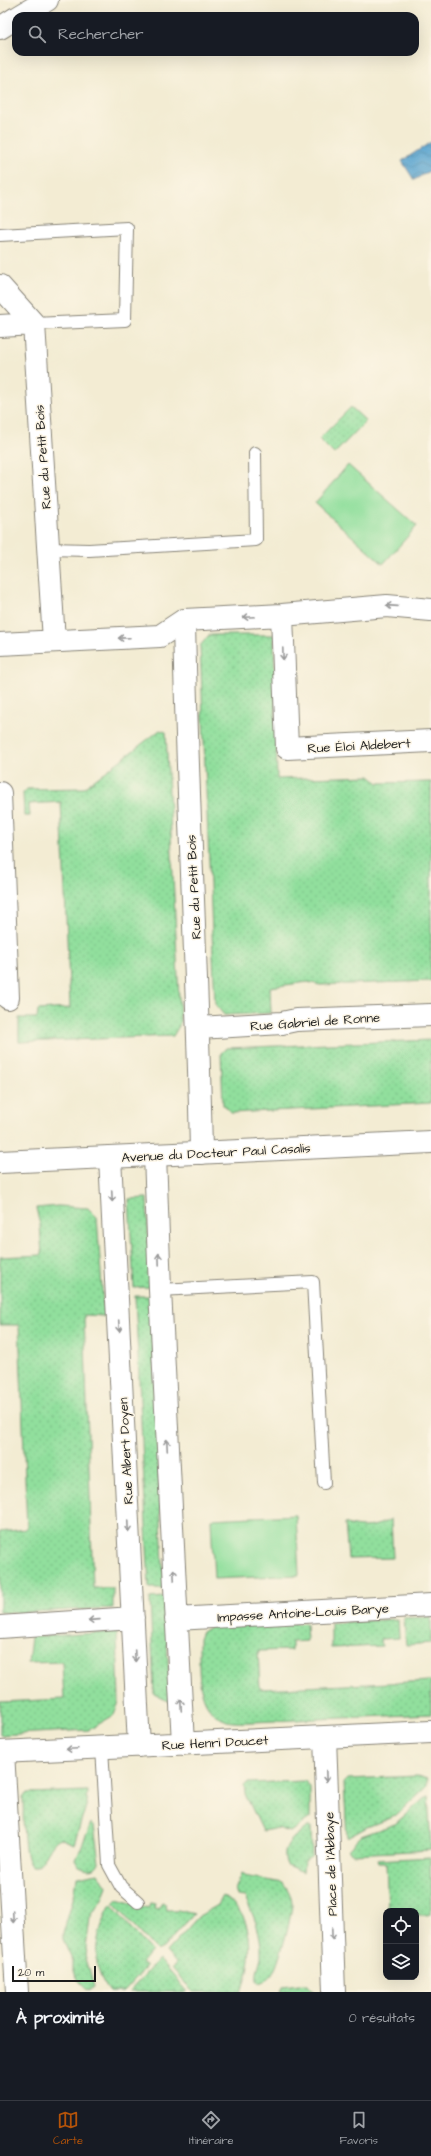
<!DOCTYPE html>
<html lang="fr">
<head>
<meta charset="utf-8">
<style>
  body { margin:0; font-family:"Architects Daughter",sans-serif; background:#242831; color:#f1f3f6 }
  .controls { position:absolute; right:12px; bottom:12px; display:grid; overflow:hidden; border-radius:8px; box-shadow:0 4px 16px #0002 }
  .controls button { width:36px; height:36px; display:grid; place-items:center; padding:0; border:0; border-bottom:1px solid #363941; background:#171b24; color:#f1f3f6; font:20px sans-serif }
  .scale { position:absolute; left:12px; bottom:10px; width:84px; box-sizing:border-box; padding-left:4px; border:2px solid #1c1c1c; border-top:0; font-size:11px; line-height:14px; white-space:nowrap; color:#1c1c1c; -webkit-text-stroke:3px #fcf5e5; paint-order:stroke }
  .list { margin:0; padding:0; list-style:none }
  h2 { display:flex; justify-content:space-between; align-items:center; height:52px; margin:0; padding:0 16px; font-size:17px }
  h2 small { font-size:13px; font-weight:400; color:#9ea1a6 }
  .icon { flex:none; width:22px; height:22px; fill:none; stroke:currentColor; stroke-width:2; stroke-linecap:round; stroke-linejoin:round }
  .map { position:relative; flex:none; width:431px; height:1992px; overflow:hidden }
  .search { position:absolute; background:#171b24; box-shadow:0 4px 16px #0002; left:12px; right:12px; top:12px; height:44px; display:flex; align-items:center; gap:10px; box-sizing:border-box; padding:0 14px; border-radius:12px; color:#9ea1a6; font-size:15px }
  .sheet { height:108px; background:#171b24 }
  nav { display:flex; justify-content:space-around; align-items:center; box-sizing:border-box; height:56px; border-top:1px solid #363941; background:#171b24; font-size:11px; color:#9ea1a6 }
  nav a { display:grid; justify-items:center; gap:2px }
  nav .on { color:#b45309 }
  .map>svg:first-child { display:block }
  .grass { fill:url(#grass-dots); stroke:#567e5c }
  .garden { fill:#91df9d; stroke:#567e5c }
  .water { fill:url(#water-waves); stroke:#396076 }
  .lines { fill:none; stroke-linecap:round; stroke-linejoin:round }
  .service-casing { stroke:#888478; stroke-width:14 }
  .minor-casing { stroke:#888478; stroke-width:24 }
  .tertiary-casing { stroke:#888478; stroke-width:24 }
  .service { stroke:#fff; stroke-width:12 }
  .minor { stroke:#fff; stroke-width:22 }
  .tertiary { stroke:#fff; stroke-width:22 }
  .oneway { stroke:#999 }
  .labels { text-anchor:middle; stroke-width:3; stroke-linejoin:round; paint-order:stroke }
  .street-label { font-size:13px; fill:#1c1c1c; stroke:#fcf5e5 }
</style>
</head>
<body>
<div class="map">
<svg width="431" height="1992" viewBox="0 0 431 1992">
  <defs>
    <pattern id="grass-dots" width="8" height="8" patternUnits="userSpaceOnUse"><rect width="8" height="8" fill="#91df9d"/><path d="M2 2h.1M6 6h.1" fill="none" stroke="#7cbf87" stroke-width="1.8" stroke-linecap="round"/></pattern>
    <pattern id="water-waves" width="16" height="10" patternUnits="userSpaceOnUse"><rect width="16" height="10" fill="#56a3cf"/><path d="M0 5q4-4 8 0t8 0" fill="none" stroke="#4684a7"/></pattern>
  </defs>
  <rect width="100%" height="100%" fill="#fcf5e5"/>
  <filter id="ink" filterUnits="userSpaceOnUse"><feTurbulence type="fractalNoise" baseFrequency=".025" numOctaves="2"/><feDisplacementMap in="SourceGraphic" scale="8" xChannelSelector="R" yChannelSelector="G"/><feConvolveMatrix kernelMatrix="1 2 1 2 8 2 1 2 1" color-interpolation-filters="sRGB"/></filter>
  <filter id="wash" filterUnits="userSpaceOnUse"><feTurbulence type="fractalNoise" baseFrequency=".012" numOctaves="4" result="noise"/><feDisplacementMap in="SourceGraphic" scale="16" xChannelSelector="R" yChannelSelector="G"/><feGaussianBlur stdDeviation="0.9" result="paint"/><feColorMatrix in="noise" values="0 0 0 0 0 0 0 0 0 0 0 0 0 0 0 0 0 1.4 0 .05"/><feComposite in="paint" operator="in"/></filter>
  <g filter="url(#wash)">
    <rect width="100%" height="100%" fill="#f3ecd3"/>
    <path class="grass" d="M351,407L366,421L334,454L319,439Z
      M209,635H274L277,779L370,776L378,783L431,782V981L320,985L308,982L270,987L271,1013L224,1015L215,1004L200,646Z
      M160,730L166,732L180,1019L179,1026L173,1036L19,1042V1018H37L38,1010L70,1008L61,802L29,804L30,816H24L23,793L27,789L84,788Z
      M431,1040V1103L231,1113L223,1105L221,1053L226,1048Z
      M147,1198L150,1287L134,1288L129,1199Z
      M58,1206L88,1208L97,1217L104,1316L84,1315L93,1588H113V1608L8,1613L0,1611V1532L27,1529L19,1325H0V1257L42,1255L40,1225L36,1208Z
      M135,1296H151L164,1588H149Z
      M391,1519L393,1558L348,1559L345,1523C360,1530 377,1527 391,1519Z
      M165,1597L170,1702L154,1694L150,1598Z
      M431,1617V1643L406,1645L404,1618Z
      M398,1619L399,1638L381,1639L382,1646L331,1648V1623Z
      M306,1623L307,1641L291,1642V1650L258,1651L260,1689L431,1681V1714L252,1722C245,1722 234,1723 227,1721C193,1709 200,1668 199,1639L202,1632L210,1627Z
      M117,1632L119,1702L114,1715L89,1730L0,1735V1702L64,1699L62,1662L28,1663L31,1637Z
      M417,1776L427,1779V1786L395,1816L367,1827L347,1838L344,1783L348,1779Z
      M305,1781L310,1787V1818L290,1832L278,1828L263,1831L245,1794L244,1786L247,1783Z
      M88,1791L87,1803L74,1844L60,1838C49,1844 47,1859 37,1866H31C21,1853 24,1815 23,1798L27,1793Z
      M427,1796H428L431,1850L353,1854L348,1850L361,1836L395,1824Z
      M91,1823L94,1826L99,1862C95,1872 87,1869 78,1866L76,1860Z
      M308,1827H311L312,1856L304,1862L303,1872L287,1865C279,1847 294,1836 308,1827Z
      M430,1857L431,1915H416V1911H388L386,1863H378L377,1860Z
      M98,1873L107,1887L103,1897L90,1918L85,1955L94,1987L88,1991L78,1981L73,1971V1961L63,1939V1934L75,1892L77,1877Z
      M242,1873L249,1877L283,1883C288,1889 292,1896 292,1905C291,1918 279,1966 271,1976C268,1980 263,1982 258,1983C254,1976 260,1964 261,1956C262,1933 254,1917 245,1897L237,1896L235,1890Z
      M223,1896C257,1916 253,1959 241,1992H193L172,1968L176,1963L166,1952L199,1916L218,1905Z
      M117,1899L148,1908L150,1903L155,1904L154,1908L158,1909L162,1903L165,1904L166,1910H178L194,1914L163,1948L157,1951L113,1903Z
      M111,1905L151,1951L141,1963L146,1967L123,1992H110C88,1965 96,1933 111,1905Z
      M159,1959L187,1992H129Z
      M299,1984L308,1985L314,1992L281,1991L283,1986Z"/>
    <path class="garden" d="M348,465L417,526L383,564L315,503Z
      M296,1515L299,1575L214,1579L211,1519Z"/>
    <path class="water" d="M431,142V170L414,180L402,161Z"/>
  </g>
  <g filter="url(#ink)">
    <g class="lines">
      <defs>
        <path id="service" d="M0,235L127,228L125,320L34,324
          M48,549L89,550L256,540L255,453
          M160,1290L313,1282L324,1483
          M102,1748L109,1865L121,1887L138,1902"/>
        <path id="minor" d="M20,16L47,0
          M0,28L16,18
          M0,286L34,324L54,641
          M0,326L34,324
          M282,615L287,748L431,741
          M184,620C187,798 198,975 201,1153
          M0,644L160,636L184,620L282,615L387,606L431,610
          M0,793L8,998
          M199,1028L282,1023L296,1020L431,1015
          M155,1155L160,1290L183,1744
          M110,1157L139,1746
          M176,1619L431,1605
          M0,1627L133,1618
          M325,1737L334,1992
          M0,1752L431,1732
          M3,1752L17,1992"/>
        <path id="tertiary" d="M0,1162L431,1142"/>
      </defs>
      <use href="#service" class="service-casing"/>
      <use href="#minor" class="minor-casing"/>
      <use href="#tertiary" class="tertiary-casing"/>
      <use href="#service" class="service"/>
      <use href="#minor" class="minor"/>
      <use href="#tertiary" class="tertiary"/>
    </g>
    <defs><path id="oneway-shaft" d="M-6 0H5M1.5-3L5.5 0L1.5 3" fill="none" stroke-width="1.6" stroke-linecap="round" stroke-linejoin="round"/></defs>
    <g class="oneway">
      <use href="#oneway-shaft" transform="translate(392 606) rotate(-176)"/>
      <use href="#oneway-shaft" transform="translate(249 617) rotate(177)"/>
      <use href="#oneway-shaft" transform="translate(124 638) rotate(178)"/>
      <use href="#oneway-shaft" transform="translate(283 654) rotate(88)"/>
      <use href="#oneway-shaft" transform="translate(112 1196) rotate(87)"/>
      <use href="#oneway-shaft" transform="translate(159 1259) rotate(-92)"/>
      <use href="#oneway-shaft" transform="translate(119 1326) rotate(87)"/>
      <use href="#oneway-shaft" transform="translate(167 1445) rotate(-93)"/>
      <use href="#oneway-shaft" transform="translate(128 1526) rotate(87)"/>
      <use href="#oneway-shaft" transform="translate(174 1575) rotate(-93)"/>
      <use href="#oneway-shaft" transform="translate(94 1620) rotate(176)"/>
      <use href="#oneway-shaft" transform="translate(135 1656) rotate(87)"/>
      <use href="#oneway-shaft" transform="translate(181 1705) rotate(-93)"/>
      <use href="#oneway-shaft" transform="translate(72 1749) rotate(177)"/>
      <use href="#oneway-shaft" transform="translate(326 1776) rotate(88)"/>
      <use href="#oneway-shaft" transform="translate(13 1917) rotate(87)"/>
      <use href="#oneway-shaft" transform="translate(332 1934) rotate(88)"/>
    </g>
  </g>
  <g class="labels">
    <g class="street-label">
      <text transform="translate(42 457) rotate(-94)" y="5">Rue du Petit Bois</text>
      <text transform="translate(359 745) rotate(-3)" y="5">Rue Éloi Aldebert</text>
      <text transform="translate(193 887) rotate(-93)" y="5">Rue du Petit Bois</text>
      <text transform="translate(315 1021) rotate(-4)" y="5">Rue Gabriel de Ronne</text>
      <text transform="translate(216 1152) rotate(-3)" y="5">Avenue du Docteur Paul Casalis</text>
      <text transform="translate(125 1451) rotate(-93)" y="5">Rue Albert Doyen</text>
      <text transform="translate(303 1612) rotate(-3)" y="5">Impasse Antoine-Louis Barye</text>
      <text transform="translate(215 1742) rotate(-3)" y="5">Rue Henri Doucet</text>
      <text transform="translate(330 1864) rotate(-92)" y="5">Place de l'Abbaye</text>
    </g>
  </g>
</svg>
<div class="controls">
<button><svg class="icon" aria-label="locate" viewBox="0 0 24 24"><circle cx="12" cy="12" r="6"/><path d="M12 2v4M12 18v4M2 12h4M18 12h4"/></svg></button>
<button><svg class="icon" aria-label="layers" viewBox="0 0 24 24"><path d="M12 4l9 5-9 5-9-5zM3 14l9 5 9-5"/></svg></button>
</div>
<div class="scale">20 m</div>
<div class="search"><svg class="icon" aria-label="search" viewBox="0 0 24 24"><circle cx="10" cy="10" r="6"/><path d="M15 15l6 6"/></svg>Rechercher</div>
</div>
<section class="sheet">
<h2>À proximité<small>0 résultats</small></h2>
<ul class="list">
</ul>
</section>
<nav>
<a class="on"><svg class="icon" aria-label="map" viewBox="0 0 24 24"><path d="M3 6l6-2 6 2 6-2v14l-6 2-6-2-6 2zM9 4v14M15 6v14"/></svg>Carte</a>
<a><svg class="icon" aria-label="directions" viewBox="0 0 24 24"><path d="M12 3l9 9-9 9-9-9zM9 14v-3h6M13 9l2 2-2 2"/></svg>Itinéraire</a>
<a><svg class="icon" aria-label="saved" viewBox="0 0 24 24"><path d="M7 4h10v16l-5-4-5 4z"/></svg>Favoris</a>
</nav>
</body>
</html>
